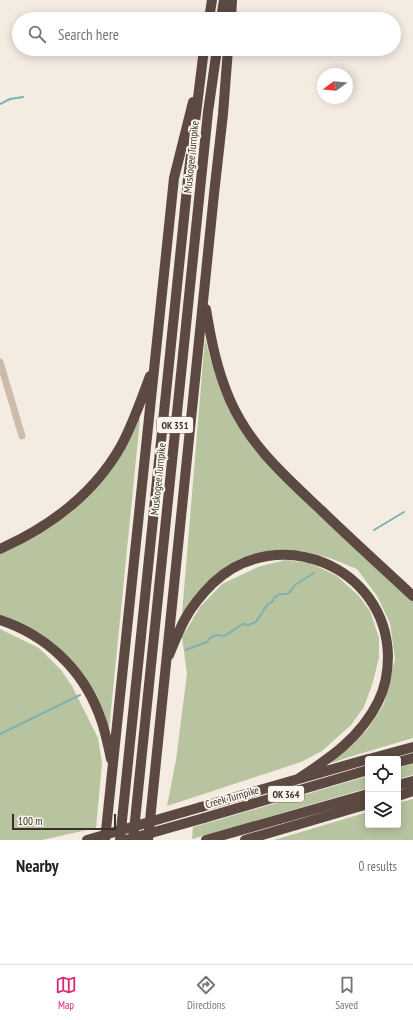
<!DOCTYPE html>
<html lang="en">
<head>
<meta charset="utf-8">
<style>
  body { margin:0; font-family:"PT Sans Narrow",sans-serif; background:#f6f6f6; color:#202124 }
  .controls { position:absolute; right:12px; bottom:12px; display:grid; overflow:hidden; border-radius:4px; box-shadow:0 2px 10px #0003 }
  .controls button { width:36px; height:36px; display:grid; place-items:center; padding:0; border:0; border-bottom:1px solid #e0e0e0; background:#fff; color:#202124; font:20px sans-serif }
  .compass { position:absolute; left:317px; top:68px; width:36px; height:36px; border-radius:50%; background:#fff; box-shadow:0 2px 10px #0003; rotate:254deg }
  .scale { position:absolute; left:12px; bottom:10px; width:104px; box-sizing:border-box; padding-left:4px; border:2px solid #3b302b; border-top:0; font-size:11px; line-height:14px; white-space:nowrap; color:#3b302b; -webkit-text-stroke:3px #fbf5ee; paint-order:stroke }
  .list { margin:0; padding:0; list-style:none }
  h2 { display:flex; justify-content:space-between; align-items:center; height:52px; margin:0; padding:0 16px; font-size:17px }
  h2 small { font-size:13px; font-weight:400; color:#757577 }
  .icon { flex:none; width:22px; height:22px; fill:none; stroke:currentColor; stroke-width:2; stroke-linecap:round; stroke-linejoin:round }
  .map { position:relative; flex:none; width:413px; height:840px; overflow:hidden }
  .search { position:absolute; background:#fff; box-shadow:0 2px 10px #0003; left:12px; right:12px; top:12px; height:44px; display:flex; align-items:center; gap:10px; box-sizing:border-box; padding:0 14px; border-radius:22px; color:#757577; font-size:15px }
  .sheet { height:124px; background:#fff }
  nav { display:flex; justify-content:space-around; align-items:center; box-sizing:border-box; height:56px; border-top:1px solid #e0e0e0; background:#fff; font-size:11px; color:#757577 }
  nav a { display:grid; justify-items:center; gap:2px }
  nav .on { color:#db2777 }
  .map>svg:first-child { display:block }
  .green { fill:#b8c4a0 }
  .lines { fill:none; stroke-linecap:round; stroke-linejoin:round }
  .stream { stroke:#7fb0b2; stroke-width:2 }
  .minor { stroke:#cdbbac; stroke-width:7 }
  .highway { stroke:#5c4a42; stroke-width:10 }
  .highway-bridge { stroke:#5c4a42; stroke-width:10 }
  .labels { text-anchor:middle; stroke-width:4; stroke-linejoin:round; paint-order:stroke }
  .shield { fill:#fbf5ee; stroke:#756b66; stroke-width:1 }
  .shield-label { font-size:10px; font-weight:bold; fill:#3b302b }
  .street-label { font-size:11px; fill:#3b302b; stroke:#fbf5ee }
</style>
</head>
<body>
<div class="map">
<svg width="413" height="840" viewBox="0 0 413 840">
  <rect width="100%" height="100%" fill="#f4ebe1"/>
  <path class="green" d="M205,338L211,361L223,395L237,423L413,601V738L349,757L332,763L331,761L367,730L384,704L395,659L390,623L377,596L357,569L330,558L302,551H281L251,556L222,570L212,580L182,614Z
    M138,419H140L109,730L71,660L43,635L8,618L0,616V553L81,501Z
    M285,560L310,563L337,576L359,596L370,611L379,638V657L373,682L364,707L351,725L322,751L301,762L167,806L176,760L187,674L182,637L200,607L222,584L258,567Z
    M0,629L39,648L61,670L72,686L98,738L102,763L96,828L42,840H0Z
    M413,763V775L398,779V768Z
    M368,776V788L192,839L193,827L218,820Z
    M413,799V840H274L368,812V825H398V803Z"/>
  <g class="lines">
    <path class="stream" d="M0,104L10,99L23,97
      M374,530L404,512
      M186,650L199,645L207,642L210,638L216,635L224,636L243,624L248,625L256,622L267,605L273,601L274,598L279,594H286L290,592L295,585L314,573
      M0,734L80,695"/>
    <path class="minor" d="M0,362L22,436"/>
    <path class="highway" d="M209,19L212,0
      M221,19L224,0
      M231,19L232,0
      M206,309C211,340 217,370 230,400C250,446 286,477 322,511C352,540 383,568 413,596
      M0,549C49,527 94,494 121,446C133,424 141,400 150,376
      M0,620C46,635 82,669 99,714C105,729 108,744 111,759
      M169,655C174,643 179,630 185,619C192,606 202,594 213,583C278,522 386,566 388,656C388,672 385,688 378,702C360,738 330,758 298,779
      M369,759L413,747
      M398,762L413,758
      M398,785L413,781
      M398,796L413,791
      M201,807L368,759
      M204,818L368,770
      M105,840L174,178L193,102
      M120,840L188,179L204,49
      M133,840L208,112L217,49
      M148,840L214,194L223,114L228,49
      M206,840L368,794
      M245,840L368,804"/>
    <path class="highway-bridge" d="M87,840L201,807
      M126,840L204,818"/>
  </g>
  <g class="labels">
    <g class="shield">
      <rect x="157" y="417" width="36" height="16" rx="3"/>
      <rect x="268" y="786" width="36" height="16" rx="3"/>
    </g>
    <g class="shield-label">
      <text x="175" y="429">OK 351</text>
      <text x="286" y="798">OK 364</text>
    </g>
    <g class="street-label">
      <text transform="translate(191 157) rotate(-84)" y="4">Muskogee Turnpike</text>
      <text transform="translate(158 479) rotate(-84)" y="4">Muskogee Turnpike</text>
      <text transform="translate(232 797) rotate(-16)" y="4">Creek Turnpike</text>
    </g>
  </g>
</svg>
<div class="controls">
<button><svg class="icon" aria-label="locate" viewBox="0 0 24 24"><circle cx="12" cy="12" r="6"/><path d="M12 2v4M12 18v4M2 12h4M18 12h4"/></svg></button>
<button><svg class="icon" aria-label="layers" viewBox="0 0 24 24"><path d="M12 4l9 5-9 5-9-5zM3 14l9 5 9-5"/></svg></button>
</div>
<svg class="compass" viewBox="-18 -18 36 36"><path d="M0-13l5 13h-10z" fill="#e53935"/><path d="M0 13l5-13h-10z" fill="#757577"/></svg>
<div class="scale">100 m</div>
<div class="search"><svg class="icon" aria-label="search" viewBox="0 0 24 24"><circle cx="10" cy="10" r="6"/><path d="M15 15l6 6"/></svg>Search here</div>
</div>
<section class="sheet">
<h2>Nearby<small>0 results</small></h2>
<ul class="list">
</ul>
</section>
<nav>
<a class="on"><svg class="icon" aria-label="map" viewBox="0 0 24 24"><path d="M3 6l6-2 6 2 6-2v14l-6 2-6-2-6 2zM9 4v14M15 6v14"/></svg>Map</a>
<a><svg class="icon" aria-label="directions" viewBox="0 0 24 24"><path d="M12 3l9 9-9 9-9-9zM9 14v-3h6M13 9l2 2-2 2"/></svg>Directions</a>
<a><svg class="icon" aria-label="saved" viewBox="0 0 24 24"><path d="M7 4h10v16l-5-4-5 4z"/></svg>Saved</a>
</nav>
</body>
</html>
